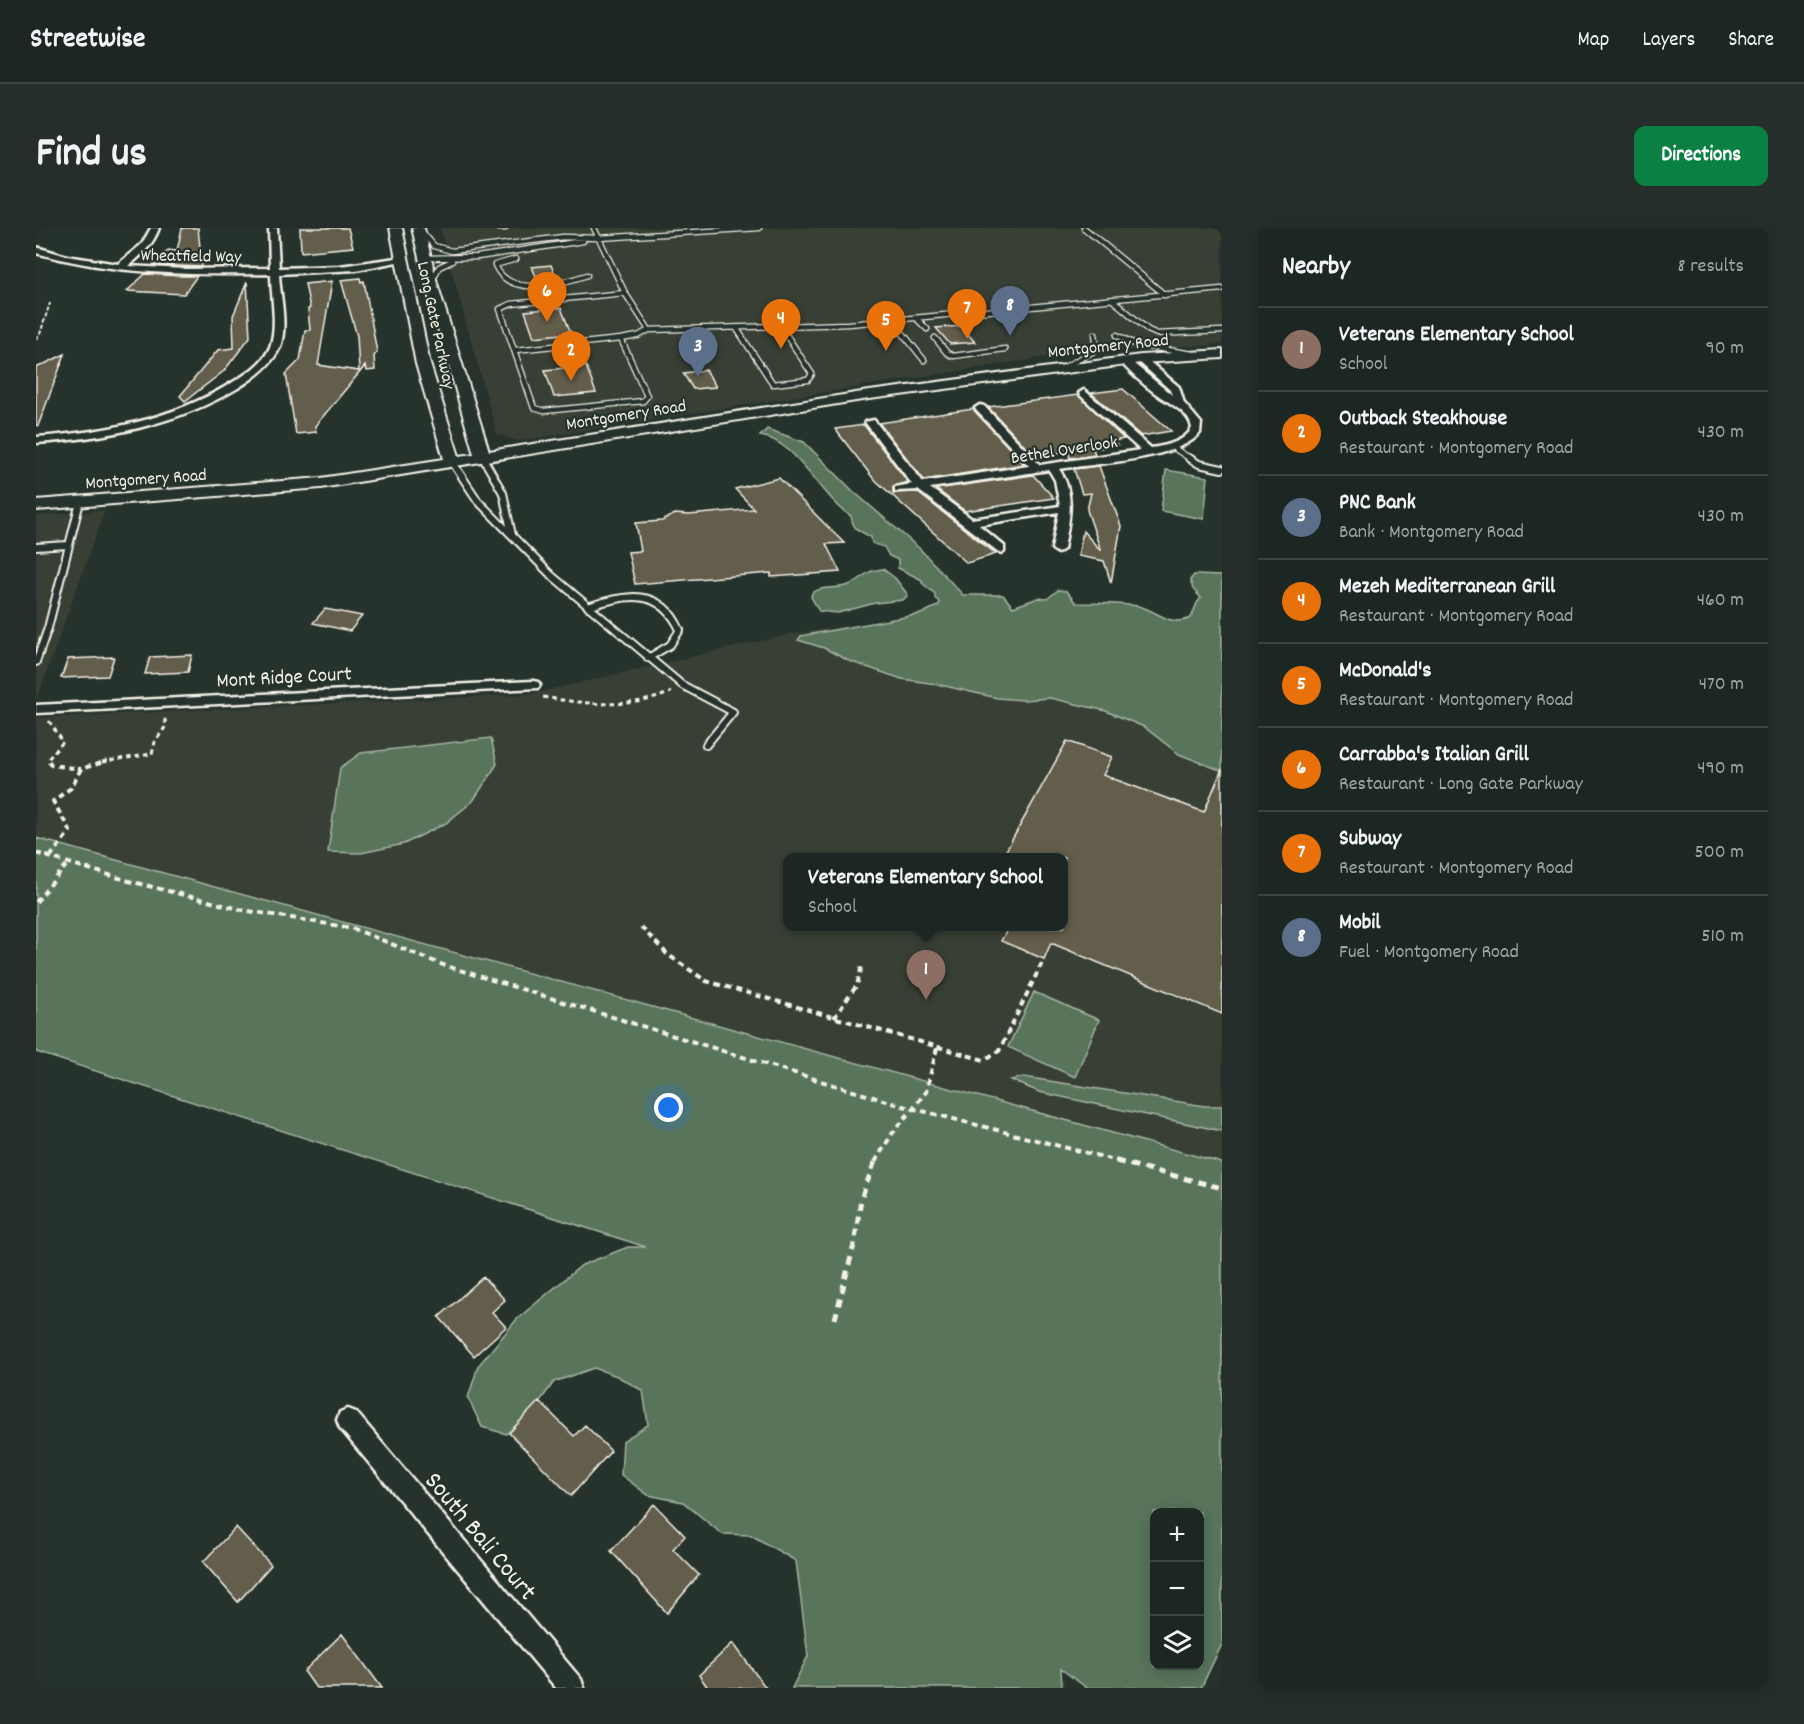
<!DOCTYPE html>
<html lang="en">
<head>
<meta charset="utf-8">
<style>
  body { margin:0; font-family:Dekko,sans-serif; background:#252e2a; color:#f1f3f6 }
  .controls { position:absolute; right:18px; bottom:18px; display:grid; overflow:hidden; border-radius:12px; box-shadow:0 3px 15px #0003 }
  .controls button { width:54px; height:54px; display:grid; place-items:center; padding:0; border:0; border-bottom:2px solid #3a4340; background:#1c2622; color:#f1f3f6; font:30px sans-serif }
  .you { position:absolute; left:633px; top:880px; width:21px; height:21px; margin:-15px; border:4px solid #fff; border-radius:50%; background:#1a73e8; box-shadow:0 0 0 9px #1a73e833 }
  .badge { display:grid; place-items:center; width:39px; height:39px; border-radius:50%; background:#0b8043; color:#fff; font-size:20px; font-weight:700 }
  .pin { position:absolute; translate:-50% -50px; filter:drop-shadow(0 2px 3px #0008) }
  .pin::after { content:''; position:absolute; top:32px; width:21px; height:18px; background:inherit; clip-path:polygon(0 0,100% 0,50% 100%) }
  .popup { position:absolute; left:747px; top:625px; width:285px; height:78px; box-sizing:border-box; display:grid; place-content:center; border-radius:12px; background:#1c2622; filter:drop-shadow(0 2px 4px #0005); font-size:20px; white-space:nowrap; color:#a0a5a5 }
  .popup b { font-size:22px; color:#f1f3f6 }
  .popup::after { content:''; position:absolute; left:50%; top:100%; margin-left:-12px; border:12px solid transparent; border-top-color:#1c2622 }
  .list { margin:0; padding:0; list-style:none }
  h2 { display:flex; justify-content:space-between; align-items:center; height:78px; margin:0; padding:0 24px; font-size:26px }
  h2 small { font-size:20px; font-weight:400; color:#a0a5a5 }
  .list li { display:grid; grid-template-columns:39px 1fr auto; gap:18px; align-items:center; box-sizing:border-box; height:84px; padding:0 24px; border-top:2px solid #3a4340 }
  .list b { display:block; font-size:22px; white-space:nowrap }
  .list p { margin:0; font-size:20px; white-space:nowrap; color:#a0a5a5 }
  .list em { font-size:20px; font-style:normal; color:#a0a5a5 }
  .icon { flex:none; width:33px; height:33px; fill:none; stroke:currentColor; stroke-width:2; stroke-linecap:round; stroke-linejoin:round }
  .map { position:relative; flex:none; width:1186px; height:1460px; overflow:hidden; border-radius:12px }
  header { display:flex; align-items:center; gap:36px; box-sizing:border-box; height:84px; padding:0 30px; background:#1c2622; border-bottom:2px solid #3a4340 }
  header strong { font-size:28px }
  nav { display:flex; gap:33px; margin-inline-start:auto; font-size:21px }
  .intro { display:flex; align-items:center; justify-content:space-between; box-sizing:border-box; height:144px; padding:0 36px }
  h1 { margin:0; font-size:42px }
  .button { padding:15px 27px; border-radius:12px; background:#0b8043; color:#fff; font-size:21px; font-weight:700 }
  main { display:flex; gap:36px; padding:0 36px }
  aside { flex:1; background:#1c2622; border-radius:12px; box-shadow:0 3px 15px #0003 }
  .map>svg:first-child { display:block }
  .built { fill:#384036; fill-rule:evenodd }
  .green { fill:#59755c; stroke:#a6b3a2; stroke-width:1.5; fill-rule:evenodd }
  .building { fill:#635d4c; stroke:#f4f1e8; stroke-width:1.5 }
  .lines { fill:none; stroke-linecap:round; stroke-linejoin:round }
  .lane-far1-casing { stroke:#f4f1e8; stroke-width:7 }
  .lane-casing { stroke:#f4f1e8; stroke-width:10 }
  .street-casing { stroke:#f4f1e8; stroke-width:5 }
  .secondary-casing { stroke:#f4f1e8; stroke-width:4 }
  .path-far3 { stroke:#f4f1e8; stroke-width:2; stroke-dasharray:4 2; stroke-linecap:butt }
  .path-far2 { stroke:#f4f1e8; stroke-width:3; stroke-dasharray:4.5 4; stroke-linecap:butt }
  .path-far1 { stroke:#f4f1e8; stroke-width:4; stroke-dasharray:6 4.5; stroke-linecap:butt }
  .path { stroke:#f4f1e8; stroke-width:5; stroke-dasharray:8 6; stroke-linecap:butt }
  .lane-far1 { stroke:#26332d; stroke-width:4.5 }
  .lane { stroke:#26332d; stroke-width:6 }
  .street { fill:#26332d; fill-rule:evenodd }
  .secondary { fill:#26332d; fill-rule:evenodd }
  .labels { text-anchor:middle; stroke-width:4.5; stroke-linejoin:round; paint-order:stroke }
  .far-street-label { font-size:18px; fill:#f4f1e8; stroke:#26332d }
  .street-label { font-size:21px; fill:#f4f1e8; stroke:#26332d }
  .near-street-label { font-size:26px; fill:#f4f1e8; stroke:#26332d }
</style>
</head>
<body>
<header>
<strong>Streetwise</strong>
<nav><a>Map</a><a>Layers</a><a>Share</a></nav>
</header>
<div class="intro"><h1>Find us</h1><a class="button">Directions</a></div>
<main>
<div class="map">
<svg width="1186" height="1460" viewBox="0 0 1186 1460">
  <rect width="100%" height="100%" fill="#26332d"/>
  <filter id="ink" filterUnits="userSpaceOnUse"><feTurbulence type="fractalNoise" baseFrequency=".0167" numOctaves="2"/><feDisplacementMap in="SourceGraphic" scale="12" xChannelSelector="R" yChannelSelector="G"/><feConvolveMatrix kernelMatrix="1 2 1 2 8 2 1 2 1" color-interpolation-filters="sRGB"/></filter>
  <g filter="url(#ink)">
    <path class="built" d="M404,0H1186V116L1029,126L481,213L461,206Z
      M69,282L0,473V288Z
      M962,377L1186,490V935L0,610V490L495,466L756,406ZM752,630H1028V698H752Z"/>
    <path class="green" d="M731,201L768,214L817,263L884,321L927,367H967L977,379L1002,370L1011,371L1022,362L1030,363L1040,375C1061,375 1081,375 1102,378C1121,382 1134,400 1155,390L1161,375L1165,370L1157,361L1154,352L1158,347L1186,348V543L1143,526L1108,499L1070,483L1014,470L988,472L961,470L900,456L866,451L813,433L788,420L762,412L765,408L885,386L903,377V374L899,370V366L886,355V352L862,340V332L853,328L848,319L836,315L835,309C822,302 817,302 815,288C786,270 759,211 724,208Z
      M1130,242L1172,249L1168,291L1125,283Z
      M847,341L859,350L872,367L867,372L839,375L802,385L783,383L775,369L776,365C788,357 800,362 813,357C829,351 826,343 847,341Z
      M455,510L461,536L437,573L410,595L368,616L325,625L292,624L304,540L325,525Z
      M0,610L1186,935V1416L1165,1460H1051L1025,1441L1026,1460H756L772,1428L760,1333L715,1307L686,1306L647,1274L612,1267L585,1247L587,1213L612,1197L607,1163L581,1148L558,1140L518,1154L496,1184L470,1206L446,1199L432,1170L442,1138L481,1091L546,1037L592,1019H610L0,824ZM1118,1284H1164V1438H1118Z
      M998,764L1063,792L1039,849L972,819Z
      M988,849L1169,878H1186V903L1003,864L975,852Z"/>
    <path class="building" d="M146,0H162L166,39L117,37L132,22L141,23Z
      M264,0H312L317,19L265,24Z
      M515,37L521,51L502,53L496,39Z
      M109,46L145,48H161L148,66L91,63Z
      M324,50L325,54L328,53L341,124L338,128L339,142L330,143L329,138L279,198L280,204L260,206L250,146L264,132L269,102H274L272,81L274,80L269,56L296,53L282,137L323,143L321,108L305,52Z
      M211,54L214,109L188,143L149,173L144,168L182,122L198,120L197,88Z
      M525,80L535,105L498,109L489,83Z
      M925,98L939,114L914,116L900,100Z
      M29,126L2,198L0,197V140Z
      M550,138L560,165L518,169L509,142Z
      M670,142L680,159L657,161L647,145Z
      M1087,161L1135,203L1105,208L1055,165Z
      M1042,167L1088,211L1076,213L1081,217L1057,221L1059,226L1034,230L1032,223L999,229L952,179Z
      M937,181L988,236L888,252L843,195Z
      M828,197L872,254L857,258V265L881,264L960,326L931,335L837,250L799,201Z
      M1063,238L1085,298L1075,355L1068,333L1042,328L1047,303L1065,323L1051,282L1055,265L1046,266L1038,241Z
      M997,247L1018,270L929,283L900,261Z
      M743,250L808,315L790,316L804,344L735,349V345L599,356L592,324L605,323L600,295L626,293L639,286L653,287L718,281L699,261Z
      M289,381L326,388L314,403L277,395Z
      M156,427L152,444L109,446L114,429Z
      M78,429L72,448L25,450L32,431Z
      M1031,513L1076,529L1067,547L1168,584L1186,541V786L1015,715L1008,731L965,713L973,699H1028V630H966Z
      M447,1049L469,1072L456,1084L470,1099L438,1128L403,1089Z
      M503,1173L538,1208L549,1197L575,1223L535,1268L473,1205Z
      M618,1276L649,1308L637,1321L663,1347L631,1385L575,1323Z
      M200,1299L235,1337L202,1374L167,1334Z
      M306,1406L346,1460H280L268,1443Z
      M697,1415L730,1460H672L663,1447Z"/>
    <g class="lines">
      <defs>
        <path id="lane-far1" d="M383,0L398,18L416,23L527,9L563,10L723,0
          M463,0H469
          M558,0L589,65L613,102
          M1048,0L1129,67
          M389,30L441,29L547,13
          M480,31L459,37C473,71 524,56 551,47
          M395,55L403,39L416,33
          M1077,72L1112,102L1121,106L1186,103
          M881,91L891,101
          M857,93L888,132
          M701,101L737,156L772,152L776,146L745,99
          M1081,107L1101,117L1157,126
          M899,110L911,125L917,128L969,121
          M585,111L611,168L607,173L508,183L498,180L464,81L475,76L589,65
          M479,122L585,111L602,108L613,102L813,96L1186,61
          M1025,141L1058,123L1061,118L1059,106
          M1136,219L1155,231"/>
        <path id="lane" d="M447,230L467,265L476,307
          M1153,230L1163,236L1186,241
          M417,235L442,273L515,347L646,457L697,484L670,517
          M0,319L32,317
          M552,379C589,366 625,359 644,402L634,417L612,430
          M0,434L12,400L44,274"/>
        <path id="street" d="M115,0H123C117,17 106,27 92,38L149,41L234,40L233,0H241L243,40L304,38L367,29L371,32L320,42L243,46C244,68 252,97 244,119C236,137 218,150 202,160C140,197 71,210 0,215V209C69,204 134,192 194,156C209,147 227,136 234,119C242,97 235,69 235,46C152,47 80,47 0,25V19L31,28L82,36L106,16Z
          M1102,129H1108L1143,159L1148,175L1165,195L1164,205C1144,231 1057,236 1023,241C1040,266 1033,292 1028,321L1022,325L1016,321L1023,284L943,297L968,318V324L964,325L882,262L859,263V259L876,256L829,194L838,192L887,254L993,238L940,182L939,180L944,177L948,178L1004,237L1104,222L1044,167L1043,165L1048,162L1115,220C1129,218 1149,214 1156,200C1153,183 1132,175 1119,165C1107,156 1094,145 1084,133L1092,131L1136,167L1134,162L1102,133ZM1013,242L1019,252L1024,278L936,291L894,260Z
          M497,453L502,454L504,457L502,460L0,485V477Z
          M312,1181L320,1184L545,1451L548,1460H520L304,1200L301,1192L304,1184Z"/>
        <path id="secondary" d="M354,0H366L394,136L423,228L438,226L389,55L376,0H388L401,55L453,223L826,164L1105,127L1186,122V130L1105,135L826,172L285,260L0,282V272L285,250L408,231L380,136Z"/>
      </defs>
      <use href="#lane-far1" class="lane-far1-casing"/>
      <use href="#lane" class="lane-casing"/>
      <use href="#street" class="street-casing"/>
      <use href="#secondary" class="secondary-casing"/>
      <path class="path-far3" d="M0,111L4,106L14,75"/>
      <path class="path-far2" d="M507,469C549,476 595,482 635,464
        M13,493L27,514L12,531L14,534
        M66,534L116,526L119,514L130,498L129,492L132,488"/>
      <path class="path-far1" d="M13,533L15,537L45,541
        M0,625L93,653L207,682L316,700L407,737L863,877L1086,934
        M14,629L34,603L17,573L35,560L45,541L71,533
        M0,674L33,634
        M605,699L631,726L670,753L948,832L963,823L1008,731
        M798,790L821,757L826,738
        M839,934L856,906L890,864L901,820"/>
      <path class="path" d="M1080,933L1186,960
        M799,1091L818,1017L825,971L839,933"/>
      <use href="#lane-far1" class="lane-far1"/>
      <use href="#lane" class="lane"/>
      <use href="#street" class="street"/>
      <use href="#secondary" class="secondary"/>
    </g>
  </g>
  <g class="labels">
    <g class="far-street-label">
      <text transform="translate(155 27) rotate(1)" y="6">Wheatfield Way</text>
      <text transform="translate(401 97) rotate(78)" y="6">Long Gate Parkway</text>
      <text transform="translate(1072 117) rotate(-6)" y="6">Montgomery Road</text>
      <text transform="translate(590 186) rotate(-9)" y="6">Montgomery Road</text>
      <text transform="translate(1028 221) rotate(-9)" y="6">Bethel Overlook</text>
      <text transform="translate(110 250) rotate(-4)" y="6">Montgomery Road</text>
    </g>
    <g class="street-label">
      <text transform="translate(248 448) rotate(-3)" y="7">Mont Ridge Court</text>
    </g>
    <g class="near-street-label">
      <text transform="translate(446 1307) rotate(50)" y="9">South Bali Court</text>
    </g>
  </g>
</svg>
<div class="controls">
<button>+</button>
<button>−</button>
<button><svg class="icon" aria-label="layers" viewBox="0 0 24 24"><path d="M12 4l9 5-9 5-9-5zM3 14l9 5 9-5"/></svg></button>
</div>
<div class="you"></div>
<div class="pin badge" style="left:890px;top:772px;background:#8d6e63">1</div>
<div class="popup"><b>Veterans Elementary School</b>School</div>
<div class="pin badge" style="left:535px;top:153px;background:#e8710a">2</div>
<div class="pin badge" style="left:662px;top:149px;background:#5c6f8a">3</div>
<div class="pin badge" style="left:745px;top:121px;background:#e8710a">4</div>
<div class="pin badge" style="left:850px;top:123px;background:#e8710a">5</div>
<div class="pin badge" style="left:511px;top:94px;background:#e8710a">6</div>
<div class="pin badge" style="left:931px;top:111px;background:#e8710a">7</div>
<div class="pin badge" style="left:974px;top:108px;background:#5c6f8a">8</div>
</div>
<aside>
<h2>Nearby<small>8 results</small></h2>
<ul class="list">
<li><span class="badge" style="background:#8d6e63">1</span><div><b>Veterans Elementary School</b><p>School</p></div><em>90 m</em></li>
<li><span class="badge" style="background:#e8710a">2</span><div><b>Outback Steakhouse</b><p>Restaurant · Montgomery Road</p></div><em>430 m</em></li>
<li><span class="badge" style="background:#5c6f8a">3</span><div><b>PNC Bank</b><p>Bank · Montgomery Road</p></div><em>430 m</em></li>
<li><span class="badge" style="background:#e8710a">4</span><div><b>Mezeh Mediterranean Grill</b><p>Restaurant · Montgomery Road</p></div><em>460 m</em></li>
<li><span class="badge" style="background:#e8710a">5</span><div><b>McDonald's</b><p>Restaurant · Montgomery Road</p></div><em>470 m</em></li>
<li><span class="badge" style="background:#e8710a">6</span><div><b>Carrabba's Italian Grill</b><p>Restaurant · Long Gate Parkway</p></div><em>490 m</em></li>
<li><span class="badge" style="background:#e8710a">7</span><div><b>Subway</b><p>Restaurant · Montgomery Road</p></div><em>500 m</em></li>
<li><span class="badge" style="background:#5c6f8a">8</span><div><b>Mobil</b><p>Fuel · Montgomery Road</p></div><em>510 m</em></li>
</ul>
</aside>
</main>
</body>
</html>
